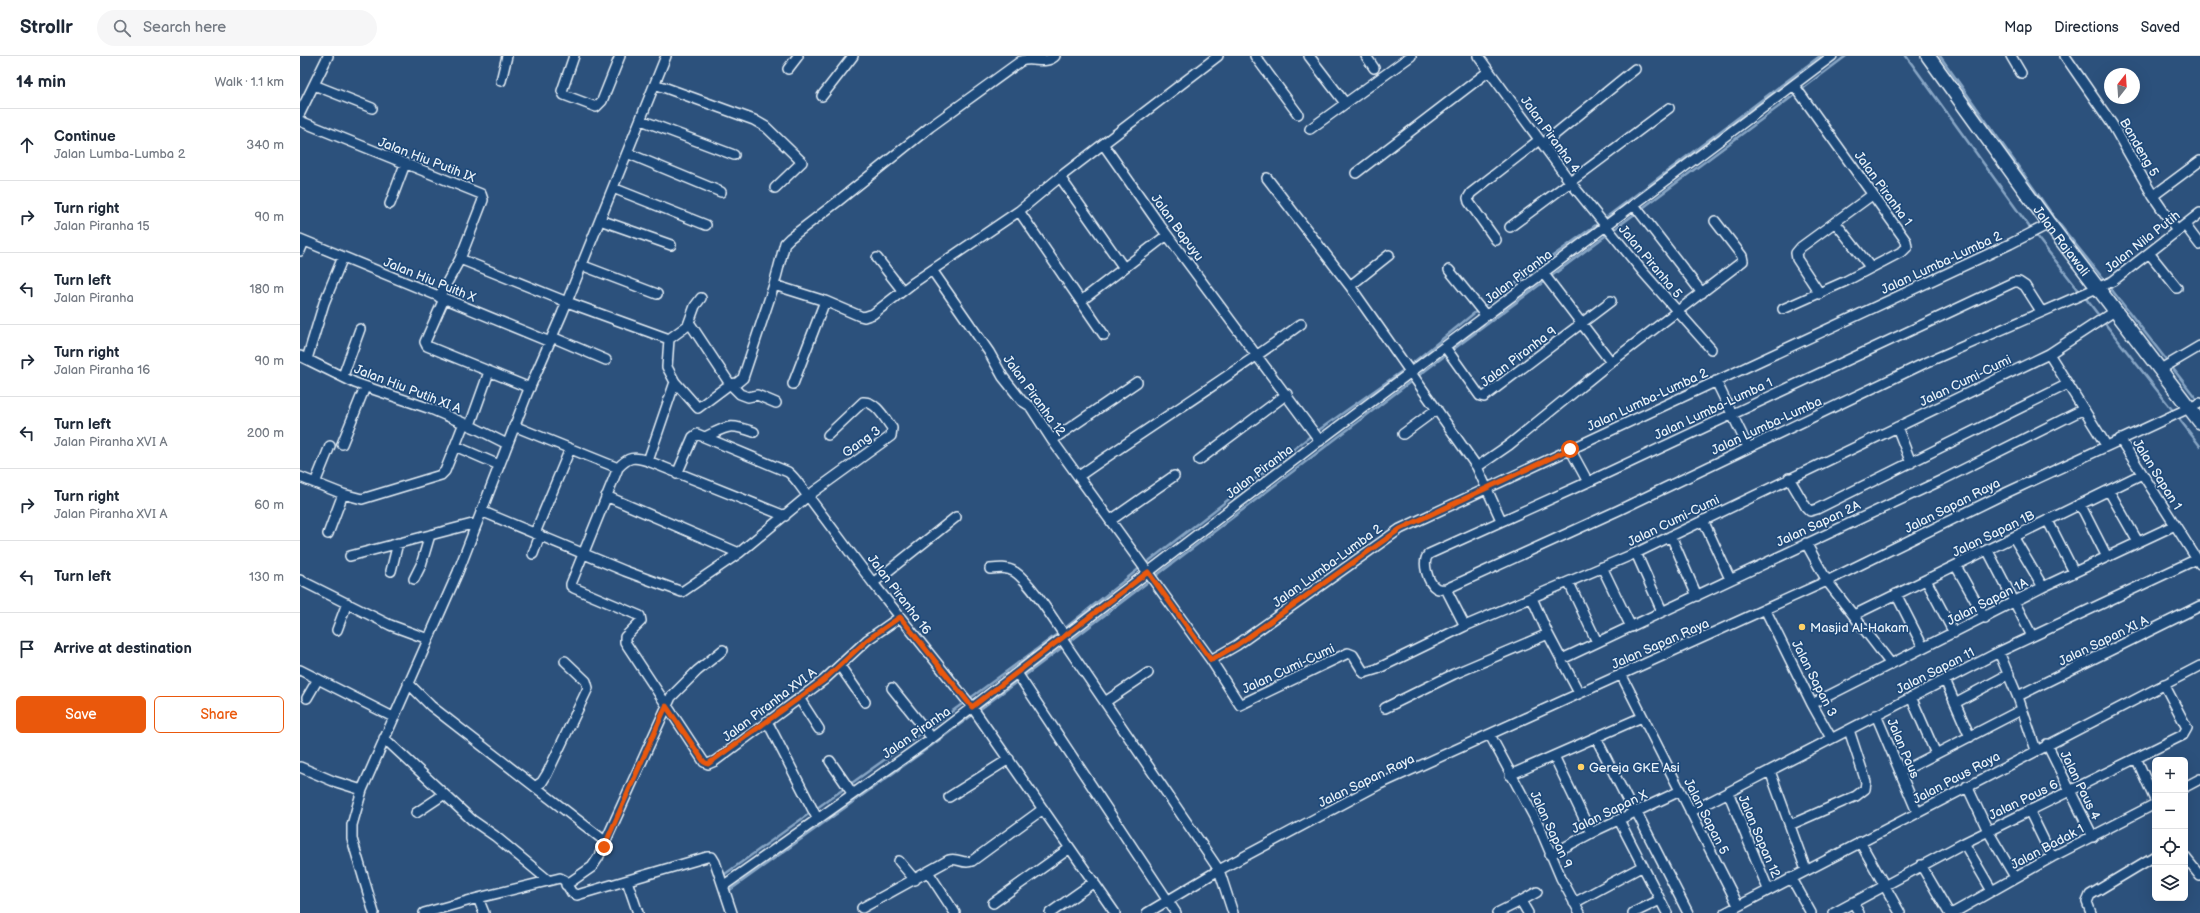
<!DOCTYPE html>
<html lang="en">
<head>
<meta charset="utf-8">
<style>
  body { margin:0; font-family:"Balsamiq Sans",sans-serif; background:#f6f6f7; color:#1f2937 }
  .controls { position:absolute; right:12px; bottom:12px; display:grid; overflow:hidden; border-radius:6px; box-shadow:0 4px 16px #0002 }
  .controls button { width:36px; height:36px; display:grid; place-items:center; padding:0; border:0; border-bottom:1px solid #e0e1e3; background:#fff; color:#1f2937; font:20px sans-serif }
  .compass { position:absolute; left:1804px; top:12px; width:36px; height:36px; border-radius:50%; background:#fff; box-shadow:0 4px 16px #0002; rotate:17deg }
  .stop { position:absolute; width:12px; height:12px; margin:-9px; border:3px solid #ea580c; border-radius:50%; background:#fff }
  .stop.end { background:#ea580c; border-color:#fff; box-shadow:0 1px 4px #0008 }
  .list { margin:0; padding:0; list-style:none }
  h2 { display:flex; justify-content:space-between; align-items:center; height:52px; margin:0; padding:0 16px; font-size:17px }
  h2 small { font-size:13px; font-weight:400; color:#747a83 }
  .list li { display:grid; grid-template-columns:26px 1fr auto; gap:12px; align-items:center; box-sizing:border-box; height:72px; padding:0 16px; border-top:1px solid #e0e1e3 }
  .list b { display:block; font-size:15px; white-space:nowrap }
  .list p { margin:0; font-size:13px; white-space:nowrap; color:#747a83 }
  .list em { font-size:13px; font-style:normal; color:#747a83 }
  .actions { display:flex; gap:8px; padding:12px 16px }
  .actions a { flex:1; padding:9px 0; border:1px solid #ea580c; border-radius:6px; text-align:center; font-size:14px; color:#ea580c }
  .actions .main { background:#ea580c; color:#fff }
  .icon { flex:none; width:22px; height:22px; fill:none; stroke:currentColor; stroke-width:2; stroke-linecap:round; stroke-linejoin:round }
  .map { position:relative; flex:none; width:1900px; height:857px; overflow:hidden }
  header { display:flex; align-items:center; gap:24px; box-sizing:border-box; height:56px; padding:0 20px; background:#fff; border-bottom:1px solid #e0e1e3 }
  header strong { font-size:19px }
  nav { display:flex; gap:22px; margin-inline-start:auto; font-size:14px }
  .search { width:280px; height:36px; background:#f6f6f7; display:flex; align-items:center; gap:10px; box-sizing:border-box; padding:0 14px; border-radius:22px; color:#747a83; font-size:15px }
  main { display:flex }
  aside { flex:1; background:#fff }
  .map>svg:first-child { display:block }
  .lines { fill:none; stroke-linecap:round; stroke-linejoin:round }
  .stream { stroke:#88a6c5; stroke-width:2.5 }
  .street-casing { stroke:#e8f1f8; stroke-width:12 }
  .secondary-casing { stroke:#e8f1f8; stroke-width:16 }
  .street { stroke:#1f4a7a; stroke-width:9 }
  .secondary { stroke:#1f4a7a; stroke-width:13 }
  .route { stroke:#ea580c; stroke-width:5 }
  .poi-dot { fill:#ffd166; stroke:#1f4a7a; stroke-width:1.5 }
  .labels { text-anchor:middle; stroke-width:3.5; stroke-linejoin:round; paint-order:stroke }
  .street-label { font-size:13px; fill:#e8f1f8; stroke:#1f4a7a }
  .poi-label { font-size:13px; fill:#e8f1f8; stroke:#1f4a7a; text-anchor:start }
</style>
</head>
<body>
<header>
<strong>Strollr</strong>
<div class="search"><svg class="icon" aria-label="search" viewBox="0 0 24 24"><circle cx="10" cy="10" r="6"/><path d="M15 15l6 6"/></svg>Search here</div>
<nav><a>Map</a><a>Directions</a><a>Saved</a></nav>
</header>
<main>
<aside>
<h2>14 min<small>Walk · 1.1 km</small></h2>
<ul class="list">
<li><svg class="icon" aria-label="ahead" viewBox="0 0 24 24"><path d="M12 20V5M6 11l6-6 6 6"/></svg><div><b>Continue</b><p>Jalan Lumba-Lumba 2</p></div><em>340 m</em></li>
<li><svg class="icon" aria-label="right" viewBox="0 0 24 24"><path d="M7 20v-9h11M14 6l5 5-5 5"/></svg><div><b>Turn right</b><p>Jalan Piranha 15</p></div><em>90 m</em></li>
<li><svg class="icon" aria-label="left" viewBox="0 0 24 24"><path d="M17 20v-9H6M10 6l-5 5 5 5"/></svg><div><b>Turn left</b><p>Jalan Piranha</p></div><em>180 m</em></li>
<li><svg class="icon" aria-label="right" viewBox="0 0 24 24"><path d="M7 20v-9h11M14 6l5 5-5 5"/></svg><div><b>Turn right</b><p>Jalan Piranha 16</p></div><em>90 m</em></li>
<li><svg class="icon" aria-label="left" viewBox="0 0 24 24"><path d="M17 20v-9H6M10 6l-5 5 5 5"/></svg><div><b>Turn left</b><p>Jalan Piranha XVI A</p></div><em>200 m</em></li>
<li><svg class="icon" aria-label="right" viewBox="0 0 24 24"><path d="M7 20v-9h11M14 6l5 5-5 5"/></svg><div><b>Turn right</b><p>Jalan Piranha XVI A</p></div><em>60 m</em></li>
<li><svg class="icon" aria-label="left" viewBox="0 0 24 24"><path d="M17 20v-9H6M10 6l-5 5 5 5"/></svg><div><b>Turn left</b></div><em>130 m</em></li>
<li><svg class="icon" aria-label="arrive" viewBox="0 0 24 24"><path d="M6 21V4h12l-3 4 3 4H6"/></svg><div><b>Arrive at destination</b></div></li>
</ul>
<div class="actions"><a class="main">Save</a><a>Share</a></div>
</aside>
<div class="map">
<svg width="1900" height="857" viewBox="0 0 1900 857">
  <rect width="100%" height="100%" fill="#2c517c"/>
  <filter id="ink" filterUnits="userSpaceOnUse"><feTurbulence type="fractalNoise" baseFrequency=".025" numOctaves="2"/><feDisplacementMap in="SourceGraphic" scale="8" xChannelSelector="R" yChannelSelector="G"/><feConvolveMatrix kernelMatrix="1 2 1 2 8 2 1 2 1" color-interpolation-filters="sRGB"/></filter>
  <g filter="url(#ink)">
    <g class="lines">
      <path class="stream" d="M1606,0L1733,176L1780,236
        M1640,0L1756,164L1805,225
        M1501,34L1546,0
        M1340,154L1497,37
        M1304,163L1520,0
        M1808,229L1868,306
        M1784,240L1800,261
        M1182,251L1300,166
        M1803,265L1874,356
        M1151,295L1336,157
        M1109,310L1178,254
        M1871,310L1898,345
        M1877,360L1900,390
        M1016,376L1105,313
        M845,508L1012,379
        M764,573L841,511
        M768,587L1147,298
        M723,621L764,590
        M669,643L760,576
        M425,818L665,646
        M430,834L631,690L719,624"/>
      <defs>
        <path id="street" d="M274,0L262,35L264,39L296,51L302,45L320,0
          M955,0L998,58
          M1009,0L1045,47
          M1066,0L1074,12
          M1178,0L1271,127L1343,216L1411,293
          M1711,0L1721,17
          M1765,0L1812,68L1853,140L1877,175
          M488,13L498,0
          M201,25L207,0
          M355,28L454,64L466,71L502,106L475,132
          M14,29L72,52
          M522,40L553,0
          M0,57L28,0
          M341,64L434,99
          M0,65L181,138L183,144L160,203
          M1010,73L1111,0
          M803,88L859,168L1020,385
          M1243,88L1335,13
          M327,97L421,136
          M1056,117L1189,15
          M760,121L824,212
          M967,122L1050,230L1177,411L1209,389L1311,306
          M313,132L406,169
          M1853,140L1900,105
          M90,148L105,108
          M1334,149L1402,237
          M719,155L804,279
          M300,164L371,189
          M1535,166L1571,212
          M1885,169L1900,189
          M1210,171L1369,52
          M0,183L250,286
          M1196,184L1169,146L1168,142L1171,137L1239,84
          M0,195L4,185
          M1849,197L1877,232
          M577,202L602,234
          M281,209L357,238
          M632,214L689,296L703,321L722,345L730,350L752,384L911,604L940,649L1048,597L1053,599L1064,617L1077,613L1165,570L1336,497L1749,298L1816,254
          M1149,214L1186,260
          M1243,217L1311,306L1443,205L1442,200L1415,165
          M474,229L485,187L490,182L537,146L630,71L721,5C732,1 746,9 755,0
          M1050,230L1089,199
          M1520,238L1497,203L1496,197L1501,191L1572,139
          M139,241L160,203L267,246L369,283L367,311L375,326L398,352L430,328L437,327L443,322L474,229L525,245L560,260L564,261L573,258L613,227L719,155L760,121L918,0
          M144,243L125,286L127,290L230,332
          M781,245L867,179
          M1483,253L1546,225L1603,195L1607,191L1606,185L1494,29
          M1741,255L1725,230L1719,226H1714L1288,426L1129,498C1121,505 1128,527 1136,532C1139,534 1142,533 1146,533L1319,454L1623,308L1813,225L1900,157
          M388,269L395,250L401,242
          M252,281L306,304
          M369,283L387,270L391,269L430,328L440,338L448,341L457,339L476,347
          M1145,291L1180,340L1184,341L1311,245
          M1749,298L1806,389
          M0,300L55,327L131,353L175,372L207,388
          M7,303L24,247L43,201
          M1861,313L1900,290
          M43,320L60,273
          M1416,325L1448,391
          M493,328L525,245
          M170,369L189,316
          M214,370L318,412
          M1597,371L1611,407
          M1103,378L1137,353
          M528,379L563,346C576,345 585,363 592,372L591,380L508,440L573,527L672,651L815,857
          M405,381C429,370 428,367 454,376
          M1820,383L1900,508
          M752,384L837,326
          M42,388L65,331
          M155,390L164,367
          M1270,393L1288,426
          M899,404L987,338
          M348,405L375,326
          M1177,411L1201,464
          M779,420C852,369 929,321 1001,268
          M0,421L43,438L62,443L141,419L145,415L155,390L199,409
          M1489,422L1506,451L1510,455L1517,453L1768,328
          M15,427L30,390
          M1809,435L1838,486
          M306,440L439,497
          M1780,448L1807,501
          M181,455L325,515L382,536L439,497L508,440C501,432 496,422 488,416L397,378L393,381L377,418
          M485,460L348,405C334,400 328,401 318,412L271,528V530L274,532L340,560L341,565L325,581V586L404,706L408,708L415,705L524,624L567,584L600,561
          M811,464L874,420
          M1403,464L1430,523
          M1748,465L1774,516
          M235,477L270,393
          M28,478L43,438
          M1371,480L1397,540
          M1714,482L1743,531
          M1506,487L1527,525L1591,608
          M1688,495L1732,580
          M1336,497L1362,555
          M233,498L240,479
          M50,500L176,467
          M1656,510L1685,562
          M1302,511L1331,571
          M690,513C699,512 707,511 715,516C731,527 753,563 765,580
          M91,515L98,487
          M114,523L121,509L130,479
          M0,524L90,569L128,583
          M1626,524L1654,577
          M573,527L656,461
          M1269,527L1297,586
          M1146,533L1165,570
          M1596,538L1623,591
          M1232,542L1248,578L1279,637
          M1465,553L1512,648L1531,682
          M1554,559L1842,418
          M37,574L47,547
          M762,583L919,814L933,857
          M1699,596L1719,644L1736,694
          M1262,603L1642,424L1784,353
          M911,604L937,589L1100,473L1710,188L1749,168
          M540,610L565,646
          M0,614L93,661
          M717,617L876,857
          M1321,618L1438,849
          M1645,624L1670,681
          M108,627L131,650L306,786
          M592,632L632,682
          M1718,640L1900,550
          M1611,641L1636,698
          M7,642L18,623
          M499,642L519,673
          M805,646L848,617
          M1655,647L1709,618
          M1512,648L1743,531L1875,469
          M1085,652L1154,618L1248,578
          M1576,659L1617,756
          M467,665L517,762
          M1190,679L1239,770L1261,822L1280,857
          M84,682L172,764L195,780L248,824
          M1296,682L1334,757
          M1747,688L1793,781
          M1254,700L1291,777
          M1837,704L1855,744
          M530,705L552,737
          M0,711L33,725L62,734
          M1470,715L1506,814
          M1601,716L1721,654
          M1210,719L1342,661
          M1667,730L1688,775L1715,821
          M235,731L242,726L247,718L288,632L286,625L265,605
          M1885,731L1900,723
          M1428,736L1468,833
          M649,741L709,703
          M1729,754L1752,801
          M1336,755L1388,857
          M1390,756L1699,596L1897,503
          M116,757L143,739
          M1319,764L1367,857
          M1490,769L1556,740L1565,733L1566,726L1549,674
          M1560,786L1600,857
          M1664,787L1692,835
          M1250,799L1299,773L1380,735
          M1885,801L1900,820
          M599,805L615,824
          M1621,809L1649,857
          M628,816L655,857
          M1491,821L1511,857
          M327,825L338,857
          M266,829L292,811L298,802L371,641L397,615L423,594
          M423,830L632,682L1027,379L1532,0
          M178,842L260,822L264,824L272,837L277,839L407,801H412L415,806L432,857
          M1221,845L1237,836
          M1553,846L1559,857
          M693,847L770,792
          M1274,847L1343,810
          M562,852L649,804C658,801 663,809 672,805L743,753
          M74,857L52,783V769L62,734L158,516L227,338L262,258L366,0
          M124,857L178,842L184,857
          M750,857L794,826
          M847,857L919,814L1080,728L1527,525L1708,436L1900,347
          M1197,857L1221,845L1228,857
          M1333,857L1360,844
          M1425,857L1900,610
          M1534,857L1664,787L1883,679L1887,672L1864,628
          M1653,857L1752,801L1855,748
          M1791,857L1787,846L1790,839L1855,800"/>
        <g id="secondary">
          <path id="s1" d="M1628,0L1749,168L1900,366"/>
        </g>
      </defs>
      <use href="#street" class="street-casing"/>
      <use href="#secondary" class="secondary-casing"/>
      <use href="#street" class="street"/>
      <use href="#secondary" class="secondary"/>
    </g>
  </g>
  <g class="lines" filter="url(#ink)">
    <path class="route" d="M304,791L366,650L404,706L408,708L524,624L567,584L600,561L672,651L848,516L911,604L937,589L1100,473L1270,393"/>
  </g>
  <g class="poi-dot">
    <circle cx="1502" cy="571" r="4"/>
    <circle cx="1281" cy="711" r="4"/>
  </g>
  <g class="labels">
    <g class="street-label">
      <text transform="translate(1251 78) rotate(54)" y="5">Jalan Piranha 4</text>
      <text transform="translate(1840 91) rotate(60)" y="5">Bandeng 5</text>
      <text transform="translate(127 103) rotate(21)" y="5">Jalan Hiu Putih IX</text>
      <text transform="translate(1584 132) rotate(54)" y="5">Jalan Piranha 1</text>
      <text transform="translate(878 171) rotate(54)" y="5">Jalan Bapuyu</text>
      <text dy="5" stroke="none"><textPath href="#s1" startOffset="228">Jalan Rajawali</textPath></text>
      <text transform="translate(1842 185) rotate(-38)" y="5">Jalan Nila Putih</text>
      <text transform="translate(1351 205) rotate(50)" y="5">Jalan Piranha 5</text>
      <text transform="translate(1641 206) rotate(-25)" y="5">Jalan Lumba-Lumba 2</text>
      <text transform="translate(1218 220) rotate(-37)" y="5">Jalan Piranha</text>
      <text transform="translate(130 223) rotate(22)" y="5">Jalan Hiu Puith X</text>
      <text transform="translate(1218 300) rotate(-37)" y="5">Jalan Piranha 9</text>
      <text transform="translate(1665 324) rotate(-26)" y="5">Jalan Cumi-Cumi</text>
      <text transform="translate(108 332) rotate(21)" y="5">Jalan Hiu Putih XI A</text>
      <text transform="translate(735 339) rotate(54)" y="5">Jalan Piranha 12</text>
      <text transform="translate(1347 343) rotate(-25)" y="5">Jalan Lumba-Lumba 2</text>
      <text transform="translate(1413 352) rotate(-25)" y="5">Jalan Lumba-Lumba 1</text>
      <text transform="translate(1466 369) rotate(-25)" y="5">Jalan Lumba-Lumba</text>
      <text transform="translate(561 385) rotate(-36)" y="5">Gang 3</text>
      <text transform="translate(959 415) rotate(-37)" y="5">Jalan Piranha</text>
      <text transform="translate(1858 418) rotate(58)" y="5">Jalan Sapan 1</text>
      <text transform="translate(1652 449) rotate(-27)" y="5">Jalan Sapan Raya</text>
      <text transform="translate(1373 464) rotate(-26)" y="5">Jalan Cumi-Cumi</text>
      <text transform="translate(1518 467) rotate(-25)" y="5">Jalan Sapan 2A</text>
      <text transform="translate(1693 477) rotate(-26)" y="5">Jalan Sapan 1B</text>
      <text transform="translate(1027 509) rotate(-36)" y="5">Jalan Lumba-Lumba 2</text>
      <text transform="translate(600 538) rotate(53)" y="5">Jalan Piranha 16</text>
      <text transform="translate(1687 545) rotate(-27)" y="5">Jalan Sapan 1A</text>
      <text transform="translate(1803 584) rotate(-26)" y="5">Jalan Sapan XI A</text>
      <text transform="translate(1360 587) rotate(-24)" y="5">Jalan Sapan Raya</text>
      <text transform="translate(988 612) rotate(-25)" y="5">Jalan Cumi-Cumi</text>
      <text transform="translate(1635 614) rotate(-27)" y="5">Jalan Sapan 11</text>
      <text transform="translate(1515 622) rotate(63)" y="5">Jalan Sapan 3</text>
      <text transform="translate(469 648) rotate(-37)" y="5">Jalan Piranha XVI A</text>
      <text transform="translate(616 676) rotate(-35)" y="5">Jalan Piranha</text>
      <text transform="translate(1604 692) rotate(67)" y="5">Jalan Paus</text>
      <text transform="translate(1656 721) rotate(-28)" y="5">Jalan Paus Raya</text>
      <text transform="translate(1066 724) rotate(-26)" y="5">Jalan Sapan Raya</text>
      <text transform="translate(1781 729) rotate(64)" y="5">Jalan Paus 4</text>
      <text transform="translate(1723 743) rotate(-26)" y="5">Jalan Paus 6</text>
      <text transform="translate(1309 755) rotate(-26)" y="5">Jalan Sapan X</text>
      <text transform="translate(1407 760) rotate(63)" y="5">Jalan Sapan 5</text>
      <text transform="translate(1252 773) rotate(65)" y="5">Jalan Sapan 9</text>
      <text transform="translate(1460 780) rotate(67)" y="5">Jalan Sapan 12</text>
      <text transform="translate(1747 790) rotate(-28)" y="5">Jalan Badak 1</text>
    </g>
    <g class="poi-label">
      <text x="1510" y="576">Masjid Al-Hakam</text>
      <text x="1289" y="716">Gereja GKE Asi</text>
    </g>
  </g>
</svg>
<div class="controls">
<button>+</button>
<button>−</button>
<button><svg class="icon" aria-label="locate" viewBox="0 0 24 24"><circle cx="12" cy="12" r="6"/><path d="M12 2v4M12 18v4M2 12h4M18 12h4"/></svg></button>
<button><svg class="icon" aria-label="layers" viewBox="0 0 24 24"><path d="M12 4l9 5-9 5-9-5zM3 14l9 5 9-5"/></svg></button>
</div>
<svg class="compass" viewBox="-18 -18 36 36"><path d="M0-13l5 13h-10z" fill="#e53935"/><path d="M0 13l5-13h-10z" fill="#747a83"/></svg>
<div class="stop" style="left:1270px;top:393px"></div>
<div class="stop end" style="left:304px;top:791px"></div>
</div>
</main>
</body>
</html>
